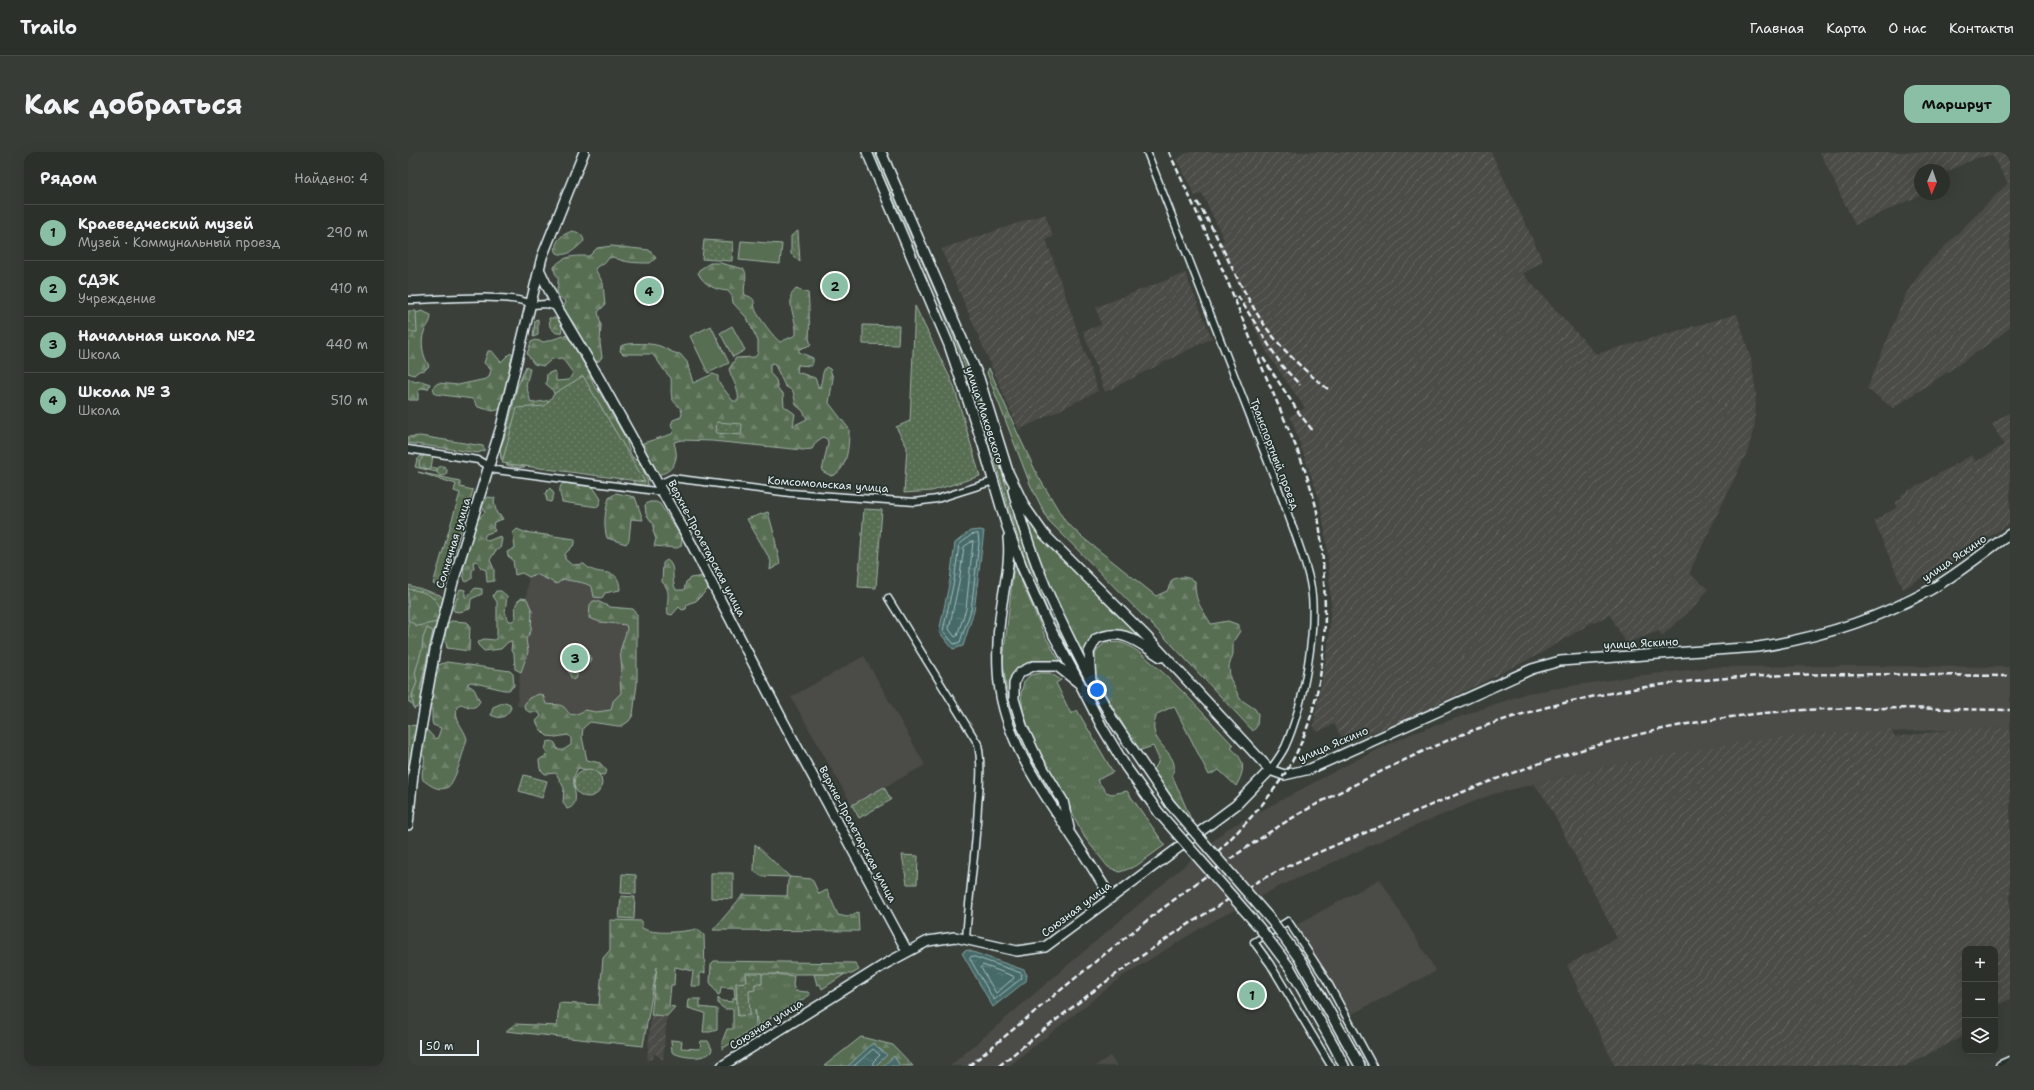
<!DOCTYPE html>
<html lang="ru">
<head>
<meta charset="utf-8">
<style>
  body { margin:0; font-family:"Shantell Sans",sans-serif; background:#383c37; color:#f1f3f6 }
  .controls { position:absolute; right:12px; bottom:12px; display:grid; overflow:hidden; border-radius:8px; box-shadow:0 4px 16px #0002 }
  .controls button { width:36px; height:36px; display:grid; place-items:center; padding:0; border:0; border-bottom:1px solid #484b47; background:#2c302b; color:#f1f3f6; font:20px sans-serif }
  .compass { position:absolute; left:1506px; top:12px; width:36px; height:36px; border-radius:50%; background:#2c302b; box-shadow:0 4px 16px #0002; rotate:182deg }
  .scale { position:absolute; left:12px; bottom:10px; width:59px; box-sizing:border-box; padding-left:4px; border:2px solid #e8f1f8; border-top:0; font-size:11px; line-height:14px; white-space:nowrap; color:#e8f1f8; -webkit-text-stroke:3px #26332d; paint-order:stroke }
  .you { position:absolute; left:689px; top:538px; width:14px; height:14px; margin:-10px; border:3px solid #fff; border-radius:50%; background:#1a73e8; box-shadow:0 0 0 6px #1a73e833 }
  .badge { display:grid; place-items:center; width:26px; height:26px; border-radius:50%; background:#8abfa5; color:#111; font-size:13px; font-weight:700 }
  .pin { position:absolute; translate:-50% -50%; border:2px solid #fff; box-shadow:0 1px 4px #0006 }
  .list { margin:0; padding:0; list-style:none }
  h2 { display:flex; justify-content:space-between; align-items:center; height:52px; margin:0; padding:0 16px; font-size:17px }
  h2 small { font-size:13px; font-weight:400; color:#a6a9a9 }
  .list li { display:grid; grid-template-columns:26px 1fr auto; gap:12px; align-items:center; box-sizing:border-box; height:56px; padding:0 16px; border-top:1px solid #484b47 }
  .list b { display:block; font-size:15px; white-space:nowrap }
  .list p { margin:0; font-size:13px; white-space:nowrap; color:#a6a9a9 }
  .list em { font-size:13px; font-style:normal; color:#a6a9a9 }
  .icon { flex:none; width:22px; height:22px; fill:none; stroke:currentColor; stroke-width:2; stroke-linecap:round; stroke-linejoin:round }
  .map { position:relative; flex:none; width:1602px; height:914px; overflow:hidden; border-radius:12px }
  header { display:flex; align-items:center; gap:24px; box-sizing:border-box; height:56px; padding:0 20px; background:#2c302b; border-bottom:1px solid #484b47 }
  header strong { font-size:19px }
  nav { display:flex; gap:22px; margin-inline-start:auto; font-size:14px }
  .intro { display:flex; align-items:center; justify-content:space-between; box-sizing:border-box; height:96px; padding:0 24px }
  h1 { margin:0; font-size:28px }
  .button { padding:10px 18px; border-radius:12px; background:#8abfa5; color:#111; font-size:14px; font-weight:700 }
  main { display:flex; gap:24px; padding:0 24px }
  aside { flex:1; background:#2c302b; border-radius:12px; box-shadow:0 4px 16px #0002 }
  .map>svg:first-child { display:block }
  .built { fill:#4b4c46 }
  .industrial { fill:url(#industrial-furrows) }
  .grass { fill:url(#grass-tufts); stroke:#a0b0a6 }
  .forest { fill:url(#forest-firs); stroke:#a0b0a6; fill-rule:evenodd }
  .park { fill:url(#park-dots); stroke:#a0b0a6 }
  .pitch { fill:#586e53; stroke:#a0b0a6 }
  .water { fill:url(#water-ripples); stroke:#86a0a2 }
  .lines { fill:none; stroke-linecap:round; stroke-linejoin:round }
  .shore { stroke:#a7bbbe; stroke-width:1 }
  .street-casing { stroke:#e8f1f8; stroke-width:9 }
  .secondary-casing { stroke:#e8f1f8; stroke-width:12 }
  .primary-casing { stroke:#e8f1f8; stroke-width:13 }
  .street { stroke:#26332d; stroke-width:6 }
  .secondary { stroke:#26332d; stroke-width:9 }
  .primary { stroke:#26332d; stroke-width:10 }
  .rail { stroke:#e8f1f8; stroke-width:2.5; stroke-dasharray:6 3; stroke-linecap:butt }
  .secondary-bridge-casing { stroke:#e8f1f8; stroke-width:12; stroke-linecap:butt }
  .secondary-bridge { stroke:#26332d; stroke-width:9 }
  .labels { text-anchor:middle; stroke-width:3.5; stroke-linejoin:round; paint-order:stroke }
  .street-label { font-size:11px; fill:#e8f1f8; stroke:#26332d }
</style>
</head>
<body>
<header>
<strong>Trailo</strong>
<nav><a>Главная</a><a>Карта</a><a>О нас</a><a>Контакты</a></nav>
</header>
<div class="intro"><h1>Как добраться</h1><a class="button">Маршрут</a></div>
<main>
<aside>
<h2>Рядом<small>Найдено: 4</small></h2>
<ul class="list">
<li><span class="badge">1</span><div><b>Краеведческий музей</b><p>Музей · Коммунальный проезд</p></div><em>290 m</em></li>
<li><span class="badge">2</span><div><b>СДЭК</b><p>Учреждение</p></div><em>410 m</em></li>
<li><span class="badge">3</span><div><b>Начальная школа №2</b><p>Школа</p></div><em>440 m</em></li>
<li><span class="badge">4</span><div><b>Школа № 3</b><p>Школа</p></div><em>510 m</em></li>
</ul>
</aside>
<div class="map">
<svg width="1602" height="914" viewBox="0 0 1602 914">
  <defs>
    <pattern id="industrial-furrows" width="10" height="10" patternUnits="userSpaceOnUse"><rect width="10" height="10" fill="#4b4c46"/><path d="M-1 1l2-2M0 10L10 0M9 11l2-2" fill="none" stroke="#656661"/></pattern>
    <pattern id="grass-tufts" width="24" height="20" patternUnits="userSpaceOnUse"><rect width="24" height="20" fill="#586e53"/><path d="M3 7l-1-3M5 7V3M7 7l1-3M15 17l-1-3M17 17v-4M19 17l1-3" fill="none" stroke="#70836c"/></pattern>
    <pattern id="forest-firs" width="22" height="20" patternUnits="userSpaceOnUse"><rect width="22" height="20" fill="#586e53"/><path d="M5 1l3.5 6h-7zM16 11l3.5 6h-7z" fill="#70836c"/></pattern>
    <pattern id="park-dots" width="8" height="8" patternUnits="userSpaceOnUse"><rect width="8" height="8" fill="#586e53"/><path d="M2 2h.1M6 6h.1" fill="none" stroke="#70836c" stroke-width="1.8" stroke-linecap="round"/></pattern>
    <pattern id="water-ripples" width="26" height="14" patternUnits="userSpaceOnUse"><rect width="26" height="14" fill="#456a68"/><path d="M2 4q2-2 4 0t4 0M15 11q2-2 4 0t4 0" fill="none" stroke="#60807e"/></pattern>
  </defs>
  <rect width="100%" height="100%" fill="#3a4039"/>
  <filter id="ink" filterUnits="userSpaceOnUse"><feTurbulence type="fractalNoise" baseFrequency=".025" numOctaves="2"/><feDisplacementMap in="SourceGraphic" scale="8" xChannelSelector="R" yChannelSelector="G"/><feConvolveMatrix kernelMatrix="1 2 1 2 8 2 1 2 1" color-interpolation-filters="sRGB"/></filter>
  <g filter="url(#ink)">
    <path class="built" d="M121,417L192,423L191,455L227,457L214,569L109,554Z
      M456,504L517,613L444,653L383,545Z
      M1445,514L1602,515V576L1410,582L1195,615L1085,642L990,681L868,736L796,774L715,824L601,914H542L819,677L946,609L1003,582L1119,541L1227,524L1309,515Z
      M972,727L1028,819L940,864L888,773Z
      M702,904L709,914H687Z"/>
    <path class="industrial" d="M782,0H1083L1135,109L1115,122L1188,202L1329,162L1343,207L1348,241L1347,271L1340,298L1281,421L1300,437L1288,453L1254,484L1251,479L1218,491L1202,463L1183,471L1130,503L1010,562L937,592L926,572L909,580L905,573L920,496L923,452L919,394L912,349L882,264L897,256L861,204L840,162L832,136L810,92L816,88L794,41L787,44L768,7Z
      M1412,0H1602V175L1593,183L1550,213L1485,256L1459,237L1497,144L1515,116L1600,31L1584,3L1568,6L1536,21V18H1512V42H1515L1447,73Z
      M637,62L645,85L638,87L690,239L611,278L533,97Z
      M777,121L804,186L697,240L675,179L693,173L688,155Z
      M1602,260V371L1528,421L1526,418L1495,437L1466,369L1489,355L1487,350L1494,346L1493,343L1564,303L1568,310L1596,293L1584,272Z
      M1602,576V847L1587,854V797H1557V883L1497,914H1207L1159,813L1209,786L1139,649L1126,632L1195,615L1339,589L1410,582L1484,578L1486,585L1550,577Z
      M243,863L259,864L255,908L246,901L245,907L239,908Z"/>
    <path class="grass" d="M464,0H469L540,161L565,226L624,418L639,457L669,514L668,517C657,497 644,477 635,456C604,382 588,303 562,228C534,150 498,75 464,0Z
      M13,304H16L23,315L37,318V322L7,315L9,308Z
      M10,320L52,329V335L65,338L36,435L25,432L52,341L46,339L48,332Z
      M610,349L628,377L645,398L740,491C714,478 687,465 675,504L669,496L631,411Z
      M606,412L637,484L652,510C623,507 621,515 602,535L651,649L650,656L629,624L603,569L595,511Z
      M0,433L32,443L35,446L9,552L6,554L0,549Z
      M698,490C703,491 709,490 714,491C740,498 803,570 825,593L823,596C838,609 837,618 828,634L811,618L801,623L766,554L749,562C748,566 745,573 746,578C748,594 774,606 764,623L783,667H781L763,647L743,619L749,613L751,607L745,594L730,599L690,529C685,513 682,501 698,490Z
      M633,521H642L653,528L648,531L663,562L669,558L705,620L689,628L698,640L704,642L719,639L757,693L728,714L712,720L700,715L677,686L622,580L615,559L613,542L616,530L622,523Z
      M347,692L382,725L353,724L346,719Z
      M354,821L386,824L385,833L387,839L400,840L402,843L350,874L347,857L348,875L314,897L315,887L319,877H325V857H317L310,852V845L314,849L325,850V846H329L330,864L341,839L347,832H353Z
      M406,822H437L414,837L412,832L409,833Z
      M263,888L274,889L273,896L292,897L293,889H300L304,897L303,900C296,908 273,906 264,900Z"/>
    <path class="forest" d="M164,79C171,80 175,83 176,89C168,96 160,106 149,101L147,97C149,86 154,83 164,79Z
      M204,94L241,98L248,106L242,111C229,111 217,111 205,105L201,106L196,112L190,114L187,117L195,131L197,153L190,160L193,173L192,191L194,205L191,209L187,210L183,207L166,177L167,173L155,157L158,150C144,139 151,140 150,125L147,121L146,115C156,103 167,104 181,104L189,96Z
      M302,111H312L336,117C341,126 334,133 337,143C350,147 344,149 348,159C350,164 367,187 372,190L388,183C389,169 381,158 383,143L388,137L400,141C401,144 402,183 401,186L403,193L391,197V200L405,206V210L403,214L390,213L389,220L407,226L411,236C415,229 413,221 418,215L422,217L425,226L421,251L441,277C441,292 440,320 423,324L414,319L420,291L419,287L415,285L408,290L404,297L395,298L304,289L273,288L266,290C267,295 269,301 268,306C266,317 255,325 246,321L234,295L235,291L264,282L266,278L263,273L265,268L273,265C277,255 267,254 264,246C262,240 264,233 263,226C255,219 252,210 244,202H215L212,199L213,194C219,190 248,191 254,195C261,198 264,201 272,202L279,210L285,231L305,222L310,224V229L325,249H330C332,238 324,228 321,217L328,206L347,205L350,201V189L339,166L325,151L324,144L320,139C307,138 296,133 290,121L291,118ZM366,211L377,234L385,239L388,253L395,259L399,267L385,274L387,262L376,254L375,241L370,238L368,228L362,221V212Z
      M14,159L23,163C23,171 19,173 16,180C12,191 15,204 21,214L17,218L11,219L6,223L0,221V182L8,161Z
      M141,166H150L155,171L153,181H148L142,175Z
      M130,167V183L125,185L127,168Z
      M159,183L183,224L185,232L192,241L218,287L223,303L233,313L240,330L239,334L226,332L223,323L213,328L205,324L121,314L110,316L99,313L93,307L92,297L99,278L109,236L118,214L122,217L118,233L123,251L144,248L147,244L144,237L138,232L139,222L146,219L148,222V229L161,228L165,221L154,206L144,207L136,214L126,212L119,202L123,190L127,188L136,190Z
      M80,199H84L93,210L101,202L109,201L93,257L85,259L70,255L65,247L27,242L25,235L30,231L50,233L78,227L81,225L83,218L76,211Z
      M581,216L610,282L630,324L657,369L674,385L748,444L759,439L764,428C773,423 779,425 787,429C787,452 793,454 803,472L820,469L831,473L832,479L825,490V502L821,514L822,526L832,547L847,557L850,562L849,574L845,579L766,495L640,368L622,332L579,221Z
      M0,226L7,230L13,229L22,232L20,237L14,236L10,239V248H1L0,246Z
      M12,284L75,294L77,298L70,301L0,291V285Z
      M17,302L25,303L23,317L12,316L11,310Z
      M29 319a5 5 0 1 1 10 0a5 5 0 1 1-10 0Z
      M155,331L185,335L193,347L190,355L154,350C153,343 149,337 155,331Z
      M142,336L146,342L143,350L139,349L137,341Z
      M208,341L227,345L235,368L223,367L221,388L218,392L199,386C195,373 197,359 201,346Z
      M80,345L87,346L86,350L89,362L93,364L95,367L86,370L85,375L87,379L78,382L76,386L80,389L92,384L94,387L92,397L88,398L82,408L86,417V429L79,430L78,418L73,416L69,409L65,410L66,416L64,419V426L58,430C50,422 63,380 69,369C71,365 74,363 77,360L74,354Z
      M241,350H248L252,352L274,386L273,394L269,396L246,394L248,387L245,379L246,373L238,362L237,353Z
      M360,360L365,378L372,412L362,418L363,409L339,367Z
      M57,361L60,363L57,373H55L53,367Z
      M109,377L116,380L167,387V392L157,402V407L164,413L176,412C191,428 211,411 212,438L197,441L194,446L186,445L184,435C176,429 164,430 155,427L149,432L128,422L121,425L114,421L107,423L105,408L100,404L99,400L107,396L105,381Z
      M259,408C269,414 262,428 268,438H276L278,430L282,426L297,424L302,435L288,449L279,452L278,457L274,458L271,455L264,463L260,462C257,450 265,440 254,430L255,411Z
      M67,436L74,437V442L63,447L62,457L51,460L46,459L45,457L52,437L57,438V445H59Z
      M0,437C14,439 30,443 33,460L30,470L9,474L0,468Z
      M88,439H93L99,444L97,460L101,469H105L108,465C107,457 106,450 114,446L119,447L124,459L123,479L118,487L120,500L113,520L107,517L106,502L103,499L104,489L100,490L93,497L76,499L70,493L71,489L76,487L87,488L89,484V450L85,444Z
      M185,449H189L202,455L225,457L229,463V532L225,563L221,569L214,574H210L182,570L175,576L174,585L179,608L192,611L199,619L196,623C188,623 180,617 170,616C169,619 167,622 166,625C164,635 174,653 159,657L155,650L156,636L148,621L137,622L132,617L131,608L140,602L137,598L139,590L144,589L147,591L150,598H155L163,593V586L160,583L148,585L139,584L132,577L128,569L133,564L130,560H121L117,557L116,553L121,546L131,542L135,543L138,552C142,553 147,552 151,553C163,555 156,570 177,558L188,560L203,558L205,549L213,541L212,525L214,518L212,499L219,477L218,473L192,470L181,466L182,453Z
      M43,469L59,470L62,473L61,499L39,496L37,486L38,473Z
      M19,476L25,479L12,538H19L16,552L6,557L4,543L9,530L7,521L14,497L15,486Z
      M164,499L181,503L184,507L182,511L174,513L169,518V525L165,528C160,523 158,508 160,501Z
      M39,510L102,519L105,522L106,534L101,538H96L63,530L59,532L66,537L72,549C67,559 61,555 53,552L49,554C46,571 55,573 59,587C56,596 47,634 38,636C29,639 22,633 15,628C12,619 18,613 16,604L11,603L0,618V573L14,574L16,578L20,579L27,587L30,585L33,576L25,573L24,569V542L23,527L28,525L31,518L30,513Z
      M97,550L102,552L103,556C98,565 93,568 83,563L85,555Z
      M382,725L404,727L411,742L419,738L430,763L439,765L450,760L451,779L305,778L335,743L379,744L380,729Z
      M202,768L234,769V776C245,783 275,780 289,777L296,783L297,821H292V834H283L285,819L267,815L266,833H263L261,854L267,855L259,864L243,863L249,815L235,894L98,879L107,872L149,874L151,851L191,853L195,806L202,798Z
      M306,809L447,811L451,818L444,822H338L339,830L328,831L329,846H327L326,836L313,835L312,842L310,843L302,830L303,812Z
      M281,847H292V855L309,857V878L302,880H295L297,861L280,856Z
      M453,885L485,893L505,914H492L486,904L475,914H467L479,903L465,891L440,914H416Z"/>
    <path class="park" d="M390,79L392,110L383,102V84Z
      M296,88L325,90L324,109L294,107Z
      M507,154L546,234L572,324L524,339L496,341L499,295L488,275L502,269Z
      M0,159H8L9,180H0Z
      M455,173L491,174L490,193L455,192Z
      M175,224L237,330L94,311L109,256L137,254L147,241Z
      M309,270L334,272L333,283L308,281Z
      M456,357L474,358L468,436L450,435Z
      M166 631a14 14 0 1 1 28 0a14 14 0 1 1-28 0Z
      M116,623L139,629L134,646L111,639Z
      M476,635L483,648L451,666L444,653Z
      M494,703L510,704L509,732H499Z
      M303,721H325V747L303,746Z
      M214,722L228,723V742L213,741Z
      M213,744L227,745L226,767L211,766Z
      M338,821H354V832H347V838L341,839L342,863L330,864L328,831L339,830Z"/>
    <path class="pitch" d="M333,89L374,92L372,112L331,108Z
      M303,174L321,211L300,221L282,184Z
      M324,174L337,198L325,205L312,181Z"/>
    <path class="water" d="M572,378L576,379L566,459L555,494L545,497L531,480L542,428L547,391L562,379Z
      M559,798L616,818L619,823L618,829L585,855L554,801Z
      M465,891L479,903L467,914H440Z
      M486,904L492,914H475Z"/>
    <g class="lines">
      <path class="shore" d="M570,382L571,391L563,458L552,490L546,492L535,479L546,429L551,393L563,383Z
        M565,389L558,457L549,484L547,485L541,477L551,430L556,395Z
        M564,804L613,821L614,826L586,848L562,807Z
        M575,813L605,824L606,826L588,841L573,816Z
        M446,914L465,897L472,903L465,910V914"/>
      <defs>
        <path id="street" d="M739,0L876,351C885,377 896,403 902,430C911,474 895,555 877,595C873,603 867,611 862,618
          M0,148C23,148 109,140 124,153L138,152L149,155
          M0,297L70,308L88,318L255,340
          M251,332L264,326L382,341L507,350L529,347L586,329
          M480,446L570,592C574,612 572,633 570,653C568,698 561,742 558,787
          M923,914L862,812L846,790L880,769L919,829L965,914"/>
        <path id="secondary" d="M459,0L541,193L575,293L598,372L614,415L637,467L672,532
          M473,0L571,226L602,326
          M132,119L149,155L187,219L284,393L375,569L499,799
          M601,322L617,355L636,382L739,485L862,618L876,623L902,617L1124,517L1152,509L1350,495C1410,486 1469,467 1522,438C1550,422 1576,400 1602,382
          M605,338C622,408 650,465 683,529
          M600,386C603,409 596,434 593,458C590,478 589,498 590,518C592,583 633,637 667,689C680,708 691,727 703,745
          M753,505C730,491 716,475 688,487L681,500L683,529L706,570L762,652
          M0,673L5,622L27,498L45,430L93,275L134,105L176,0
          M661,676L655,649L629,606L614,574L606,547V532L608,526L613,520L625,514H649L672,532L694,575L718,615L751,661
          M937,887L952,914
          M926,894L936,914
          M314,914L479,811L520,789L547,785L609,799L637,795L828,653L862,618"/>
        <path id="primary" d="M1593,914L1602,910"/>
      </defs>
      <use href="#street" class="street-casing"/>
      <use href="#secondary" class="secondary-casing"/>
      <use href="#primary" class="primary-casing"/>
      <use href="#street" class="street"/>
      <use href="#secondary" class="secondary"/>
      <use href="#primary" class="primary"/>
      <path class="rail" d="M761,0C781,44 802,88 821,133C834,165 846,197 860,229C876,268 895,306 906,347C913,373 915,404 916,431C920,496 912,567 876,623C857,652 833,677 808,701
        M789,50C810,83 824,119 844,153C862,186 890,214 920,237
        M830,144L874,214L892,233
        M855,206L891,261L905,279
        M561,914C656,836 750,754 853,686C885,664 919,646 954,629C996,608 1040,586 1086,571C1136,554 1191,542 1244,534C1362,517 1483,523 1602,524
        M591,914C658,859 726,806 800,760C816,751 831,740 847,731C891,707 938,689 983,670C1099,620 1205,580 1331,564C1420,552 1512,557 1602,558"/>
      <defs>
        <path id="secondary-bridge" d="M762,652L864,769L893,809L937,887
          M751,661L851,775L882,816L926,894"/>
      </defs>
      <use href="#secondary-bridge" class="secondary-bridge-casing"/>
      <use href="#secondary-bridge" class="secondary-bridge"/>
    </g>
  </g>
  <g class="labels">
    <g class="street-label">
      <text transform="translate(577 263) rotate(72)" y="4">улица Маковского</text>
      <text transform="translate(867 302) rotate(69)" y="4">Транспортный проезд</text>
      <text transform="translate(420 332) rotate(4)" y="4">Комсомольская улица</text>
      <text transform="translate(45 391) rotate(-73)" y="4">Солнечная улица</text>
      <text transform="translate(299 396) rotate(62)" y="4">Верхне-Пролетарская улица</text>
      <text transform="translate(1546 406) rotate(-34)" y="4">улица Яскино</text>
      <text transform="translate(1233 491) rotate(-3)" y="4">улица Яскино</text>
      <text transform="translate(925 592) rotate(-23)" y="4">улица Яскино</text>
      <text transform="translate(450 682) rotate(62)" y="4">Верхне-Пролетарская улица</text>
      <text transform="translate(668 757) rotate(-37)" y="4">Союзная улица</text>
      <text transform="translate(358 872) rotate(-32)" y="4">Союзная улица</text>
    </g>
  </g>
</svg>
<div class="controls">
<button>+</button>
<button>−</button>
<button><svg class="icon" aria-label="layers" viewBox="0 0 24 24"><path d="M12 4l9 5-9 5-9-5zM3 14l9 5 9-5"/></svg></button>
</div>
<svg class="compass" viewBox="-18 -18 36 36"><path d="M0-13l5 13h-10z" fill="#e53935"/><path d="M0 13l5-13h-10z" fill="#a6a9a9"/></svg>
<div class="scale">50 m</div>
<div class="you"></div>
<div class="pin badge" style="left:844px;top:843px">1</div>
<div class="pin badge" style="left:427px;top:134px">2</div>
<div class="pin badge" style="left:167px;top:506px">3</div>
<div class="pin badge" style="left:241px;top:139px">4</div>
</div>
</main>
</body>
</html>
